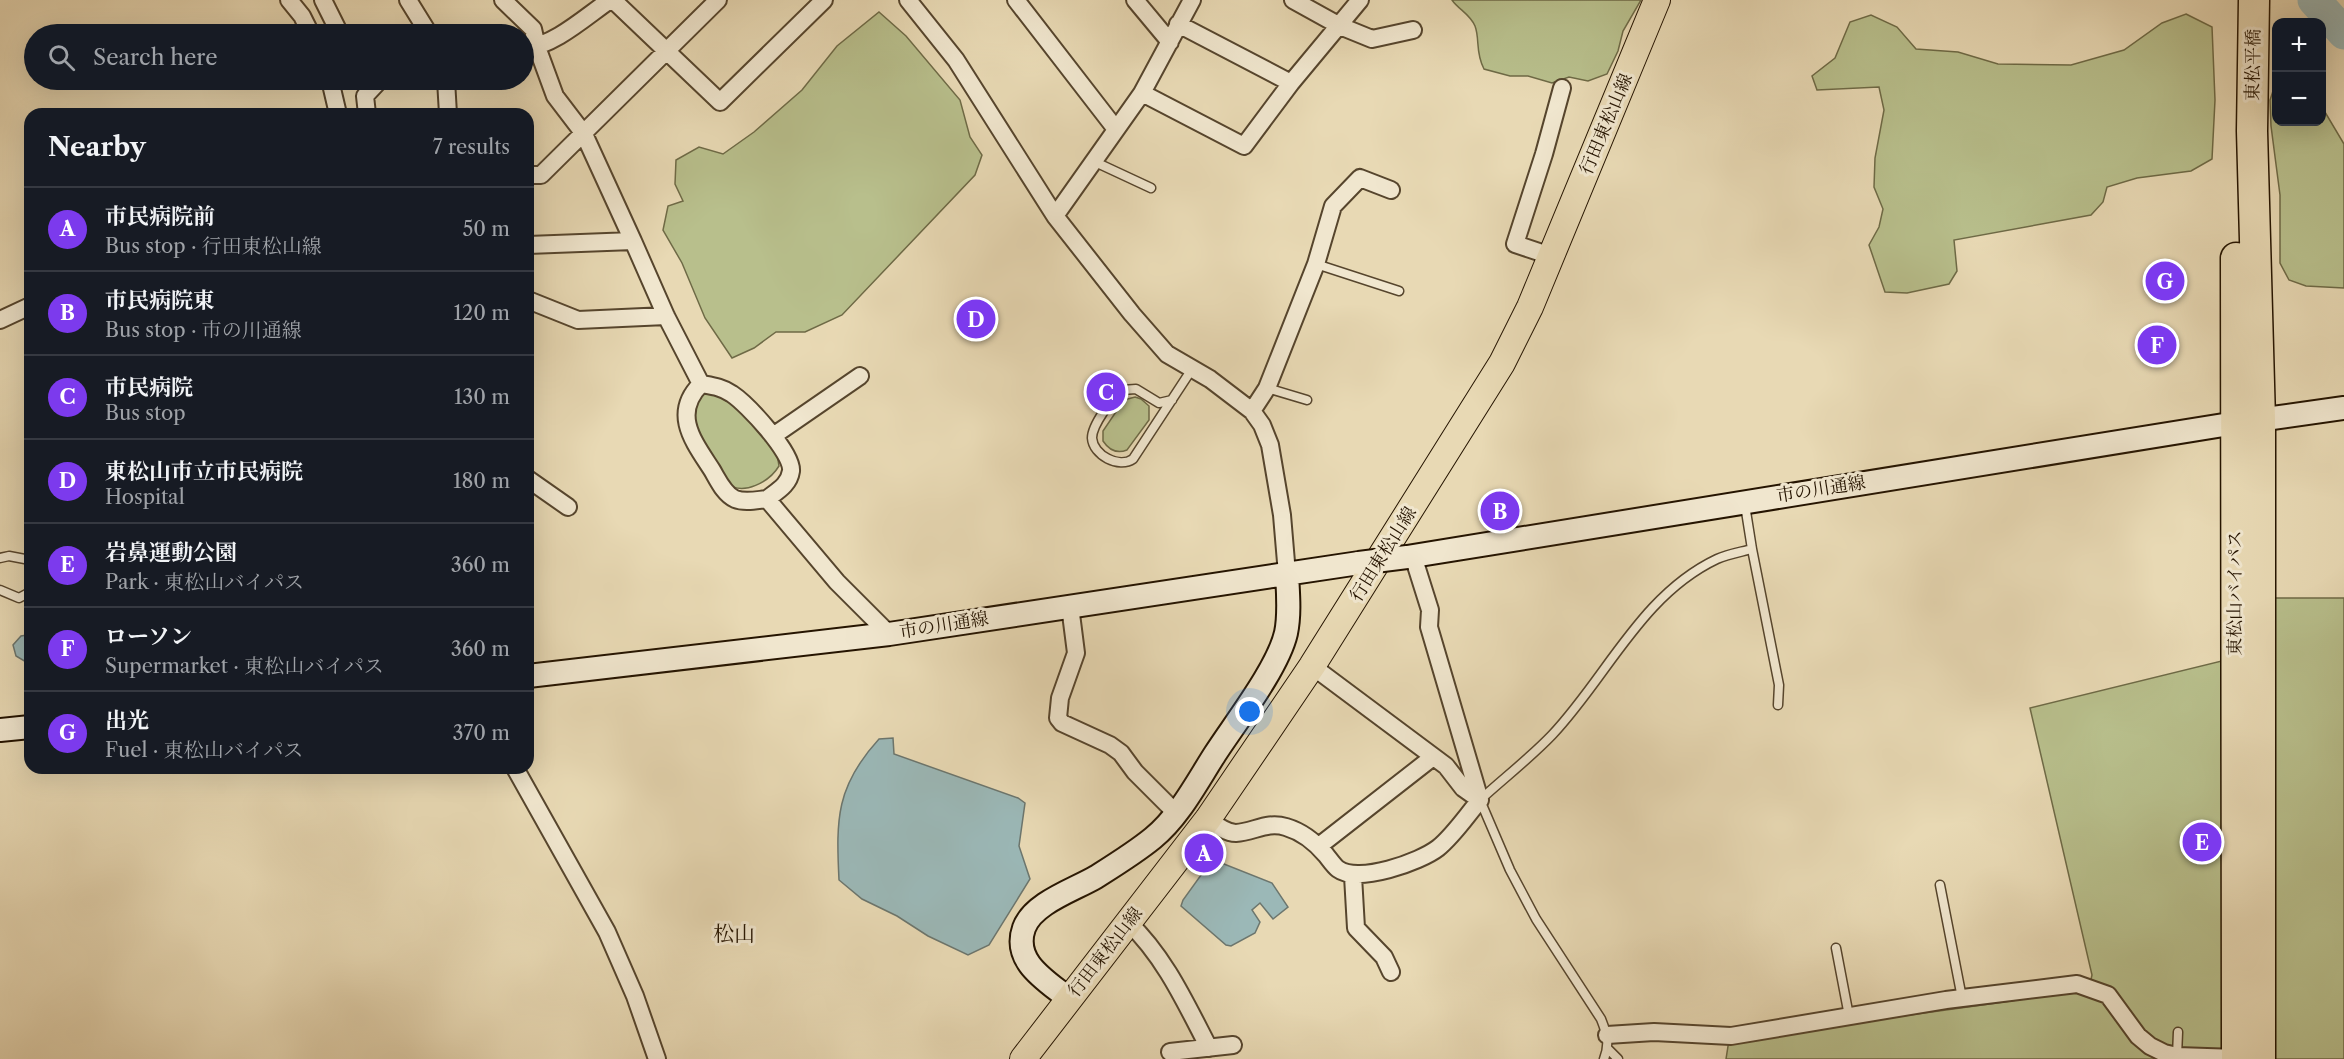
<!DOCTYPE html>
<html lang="en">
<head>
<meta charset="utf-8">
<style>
  body { margin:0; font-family:"Libre Caslon Text","Noto Serif JP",serif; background:#20242c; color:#f1f3f6 }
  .controls { position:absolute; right:18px; top:18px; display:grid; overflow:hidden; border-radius:12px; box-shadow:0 6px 24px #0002 }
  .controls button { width:54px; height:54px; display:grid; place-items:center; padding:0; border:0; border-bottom:2px solid #363941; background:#171b24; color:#f1f3f6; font:30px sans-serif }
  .you { position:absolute; left:1250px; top:712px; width:21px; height:21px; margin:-15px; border:4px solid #fff; border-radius:50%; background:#1a73e8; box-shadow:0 0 0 9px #1a73e833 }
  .badge { display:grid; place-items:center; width:39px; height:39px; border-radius:50%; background:#7c3aed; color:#fff; font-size:20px; font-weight:700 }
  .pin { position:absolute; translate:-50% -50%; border:3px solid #fff; box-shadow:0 2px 6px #0006 }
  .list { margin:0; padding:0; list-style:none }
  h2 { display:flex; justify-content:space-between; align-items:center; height:78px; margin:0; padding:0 24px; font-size:26px }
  h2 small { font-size:20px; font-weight:400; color:#9ea1a6 }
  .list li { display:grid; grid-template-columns:39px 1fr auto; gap:18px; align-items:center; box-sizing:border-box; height:84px; padding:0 24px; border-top:2px solid #363941 }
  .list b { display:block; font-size:22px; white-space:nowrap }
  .list p { margin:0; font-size:20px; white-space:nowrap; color:#9ea1a6 }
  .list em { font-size:20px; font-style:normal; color:#9ea1a6 }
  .icon { flex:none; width:33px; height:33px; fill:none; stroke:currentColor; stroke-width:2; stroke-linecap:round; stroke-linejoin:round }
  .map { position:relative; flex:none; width:2344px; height:1059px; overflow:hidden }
  .search { position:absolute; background:#171b24; box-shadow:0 6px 24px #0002; left:24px; top:24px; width:510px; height:66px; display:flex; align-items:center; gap:15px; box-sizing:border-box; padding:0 21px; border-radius:33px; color:#9ea1a6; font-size:22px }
  .panel { position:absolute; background:#171b24; box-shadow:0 6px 24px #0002; left:24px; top:108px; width:510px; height:666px; border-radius:18px }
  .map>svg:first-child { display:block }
  .green { fill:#b8bf8c; stroke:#6e6a46; stroke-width:1.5 }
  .water { fill:#9bb8b7; stroke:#6c766e; stroke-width:1.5 }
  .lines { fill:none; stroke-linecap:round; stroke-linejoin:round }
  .river { stroke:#9bb8b7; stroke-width:33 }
  .lane-casing { stroke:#56452d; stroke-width:11 }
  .street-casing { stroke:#56452d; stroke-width:20 }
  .secondary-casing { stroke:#251400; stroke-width:26 }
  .primary-casing { stroke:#251400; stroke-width:28 }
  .highway-casing { stroke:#251400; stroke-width:33 }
  .lane { stroke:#f0e6ce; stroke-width:8 }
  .street { stroke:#f0e6ce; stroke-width:16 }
  .secondary { stroke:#f0e6ce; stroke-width:22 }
  .primary { stroke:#e8d9b4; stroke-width:26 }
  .highway { stroke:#e8d9b4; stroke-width:30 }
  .secondary-bridge-casing { stroke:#251400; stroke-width:26; stroke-linecap:butt }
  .secondary-bridge { stroke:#f0e6ce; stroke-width:22 }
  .labels { text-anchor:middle; stroke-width:6; stroke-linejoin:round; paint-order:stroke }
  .street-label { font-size:18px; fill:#251400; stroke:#f0e6ce }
  .quarter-label { font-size:21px; fill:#251400; stroke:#f0e6ce }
</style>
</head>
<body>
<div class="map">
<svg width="2344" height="1059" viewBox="0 0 2344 1059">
  <rect width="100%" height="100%" fill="#e8d9b4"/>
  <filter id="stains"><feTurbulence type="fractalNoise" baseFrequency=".00333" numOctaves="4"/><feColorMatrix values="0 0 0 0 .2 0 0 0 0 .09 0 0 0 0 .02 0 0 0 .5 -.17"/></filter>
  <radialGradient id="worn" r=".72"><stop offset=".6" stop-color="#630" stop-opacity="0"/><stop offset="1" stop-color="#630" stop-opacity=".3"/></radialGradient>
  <path class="green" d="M1452,0H1641L1623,31L1618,51L1607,74L1588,81L1569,77L1552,83L1528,76H1510L1484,69C1475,52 1480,39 1475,26C1470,14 1458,9 1452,0Z
    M879,12L906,36L960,100L970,137L982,155L975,175L842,315L805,332H776L754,348L732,358L705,318L682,263L663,230L668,206L683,201L675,184L676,160L699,147L723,154L754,132L802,90L837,46Z
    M2186,14L2212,27L2215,100L2212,159L2191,171L2137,178L2107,187L2103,202L2091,215L1954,240L1957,271L1949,284L1907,293L1885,292L1869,245L1879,227L1883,209L1874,187L1875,158L1884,110L1879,87L1817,90L1812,76L1835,58L1850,22L1871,15L1897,27L1916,49L1958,52L1998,64L2071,65L2124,50L2162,23Z
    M2276,82V122H2322V107L2344,144V288L2306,286L2289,280L2280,263V195L2271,126L2270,100Z
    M711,392L726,396L751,419L777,454L779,466C770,481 743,497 727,483C720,476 715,464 709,456C705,449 696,440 694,432C690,419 695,403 704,393Z
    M1135,397L1141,399L1149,406V420L1127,450C1117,454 1109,450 1103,441V431L1124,400Z
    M2274,598H2344V1059H1726L1729,1040L2011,1001L2089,988L2092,975L2030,708L2275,648Z"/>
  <path class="water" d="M27,635L30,636V661L26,662L16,656L13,645L21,636Z
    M893,738L894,754L1018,798L1025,803L1019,846L1030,879L989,945L968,955L928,936L897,916L862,899L839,880C836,819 836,786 879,739Z
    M1216,863L1224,864L1272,883L1288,907L1273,919L1260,903L1252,910L1260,922L1255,933L1231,946L1226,945L1181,906L1183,900L1209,864Z"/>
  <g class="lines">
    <path class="river" d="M2314,0L2344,33"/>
    <defs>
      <path id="lane" d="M1093,161L1151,188
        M1316,264L1399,291
        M1267,388L1307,400
        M1172,400L1159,403L1136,389L1122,390C1112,398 1092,425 1092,438C1093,455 1119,469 1133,459L1192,369
        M1752,549L1779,685L1778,705
        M0,558L9,556L30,560
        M0,590L19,598L30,592
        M1940,885L1962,998
        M1836,948L1849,1016
        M1608,1049L1618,1059
        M2177,1056L2178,1032
        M1604,1059C1610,1044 1607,1034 1601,1019L1536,919L1510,870L1480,800C1504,778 1530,758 1552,735C1607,677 1641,595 1717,559C1728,554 1741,552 1752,549L1745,505"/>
      <path id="street" d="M289,0L302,16L311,34
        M323,0L340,34
        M408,0L429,34
        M503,0L533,29L537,47L555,96L584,134L633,241L528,245
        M613,0L720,102L824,0
        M908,0L956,60L1055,216L1132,314L1167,354L1210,379L1252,411L1262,425L1270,445L1282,515L1287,574
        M1016,0L1115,128
        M1135,0L1170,42
        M1293,0L1340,26L1372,39L1413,30
        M1178,24L1291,83
        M524,49C555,45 584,18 610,0
        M330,80L338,114
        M446,80L448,114
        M1142,93L1244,146L1291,83L1360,0
        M367,114L365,96L380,80
        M528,175H541L718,0
        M1055,216L1142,93L1192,0
        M633,241L666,316L701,384
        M1551,256L1515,244L1544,154L1562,88
        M528,300L578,320L666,316
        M0,320L30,306
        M701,384C671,414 694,442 712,470C718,480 724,494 735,499C745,503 757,500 767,499L837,582L889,634
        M701,384C712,386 722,387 732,394C747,404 793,453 791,471C789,485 777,491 767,499
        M1252,411L1267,388L1316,264L1333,206L1360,178L1391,190
        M773,436L860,376
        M528,479L568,507
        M1413,556L1430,610L1429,627L1480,800
        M1070,606L1076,653L1060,698L1058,718L1062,723L1110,745L1121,753L1135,772L1176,813
        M1312,666L1446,766L1463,788L1480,800
        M515,768L607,932L635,996L657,1059
        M1208,819C1216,825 1226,833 1236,833C1254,832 1267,821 1286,827C1303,832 1315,842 1326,855C1330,860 1334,866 1338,869C1358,884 1420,862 1438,848C1454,835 1467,815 1480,800
        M1319,846L1433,757
        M1353,876L1356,928L1384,957L1391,972
        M1128,922C1165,957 1186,1004 1209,1048
        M1607,1035L1654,1032L1731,1036L1946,1000L2077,984L2108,995L2138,1036L2150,1046L2164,1053L2177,1056L2237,1058
        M1170,1052L1233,1045"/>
      <path id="secondary" d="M1407,557L2236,423L2344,408
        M528,676L889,634L1359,563
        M0,730L30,727
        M1069,999C1047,981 1012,962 1024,928C1033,903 1074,890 1096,877C1115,865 1136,852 1153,838C1179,817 1197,782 1215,754C1235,723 1278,668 1286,633C1290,614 1288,593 1287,574"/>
      <path id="primary" d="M1023,1059L1208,819L1312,666L1502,363L1530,307L1657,0"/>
      <path id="highway" d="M2254,0L2252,131L2260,420V1059
        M2236,258L2237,1059"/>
    </defs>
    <use href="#lane" class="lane-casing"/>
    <use href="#street" class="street-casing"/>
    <use href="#secondary" class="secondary-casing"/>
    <use href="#primary" class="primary-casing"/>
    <use href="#highway" class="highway-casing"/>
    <use href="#lane" class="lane"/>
    <use href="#street" class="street"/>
    <use href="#secondary" class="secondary"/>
    <use href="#primary" class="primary"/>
    <use href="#highway" class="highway"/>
    <defs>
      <path id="secondary-bridge" d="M1359,563L1407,557"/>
    </defs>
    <use href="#secondary-bridge" class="secondary-bridge-casing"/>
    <use href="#secondary-bridge" class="secondary-bridge"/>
  </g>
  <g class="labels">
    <g class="street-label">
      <text transform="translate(2253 65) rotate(-89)" y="6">東松平橋</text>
      <text transform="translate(1606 124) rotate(-67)" y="6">行田東松山線</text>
      <text transform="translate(1821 489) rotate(-9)" y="6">市の川通線</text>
      <text transform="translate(1383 554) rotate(-58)" y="6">行田東松山線</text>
      <text transform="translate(2235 593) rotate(-90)" y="6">東松山バイパス</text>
      <text transform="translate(944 625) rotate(-9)" y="6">市の川通線</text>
      <text transform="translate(1105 952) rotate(-52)" y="6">行田東松山線</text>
    </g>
    <g class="quarter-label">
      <text x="734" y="941">松山</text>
    </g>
  </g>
  <rect width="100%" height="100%" filter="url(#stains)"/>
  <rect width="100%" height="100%" fill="url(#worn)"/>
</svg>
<div class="controls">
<button>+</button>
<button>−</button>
</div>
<div class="you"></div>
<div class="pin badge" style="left:1204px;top:853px">A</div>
<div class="pin badge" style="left:1500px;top:511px">B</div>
<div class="pin badge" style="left:1106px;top:392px">C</div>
<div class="pin badge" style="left:976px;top:319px">D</div>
<div class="pin badge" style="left:2202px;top:842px">E</div>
<div class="pin badge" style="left:2157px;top:345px">F</div>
<div class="pin badge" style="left:2165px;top:281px">G</div>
<div class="search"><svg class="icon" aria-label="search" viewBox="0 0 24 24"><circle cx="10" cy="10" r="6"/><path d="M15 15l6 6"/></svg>Search here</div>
<section class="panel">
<h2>Nearby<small>7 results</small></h2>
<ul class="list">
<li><span class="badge">A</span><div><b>市民病院前</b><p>Bus stop · 行田東松山線</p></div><em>50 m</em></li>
<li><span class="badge">B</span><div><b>市民病院東</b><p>Bus stop · 市の川通線</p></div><em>120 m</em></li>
<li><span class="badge">C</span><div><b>市民病院</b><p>Bus stop</p></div><em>130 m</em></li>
<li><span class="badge">D</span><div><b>東松山市立市民病院</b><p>Hospital</p></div><em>180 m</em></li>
<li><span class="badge">E</span><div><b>岩鼻運動公園</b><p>Park · 東松山バイパス</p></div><em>360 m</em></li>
<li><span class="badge">F</span><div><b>ローソン</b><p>Supermarket · 東松山バイパス</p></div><em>360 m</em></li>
<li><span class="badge">G</span><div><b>出光</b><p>Fuel · 東松山バイパス</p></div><em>370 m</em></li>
</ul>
</section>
</div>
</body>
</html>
